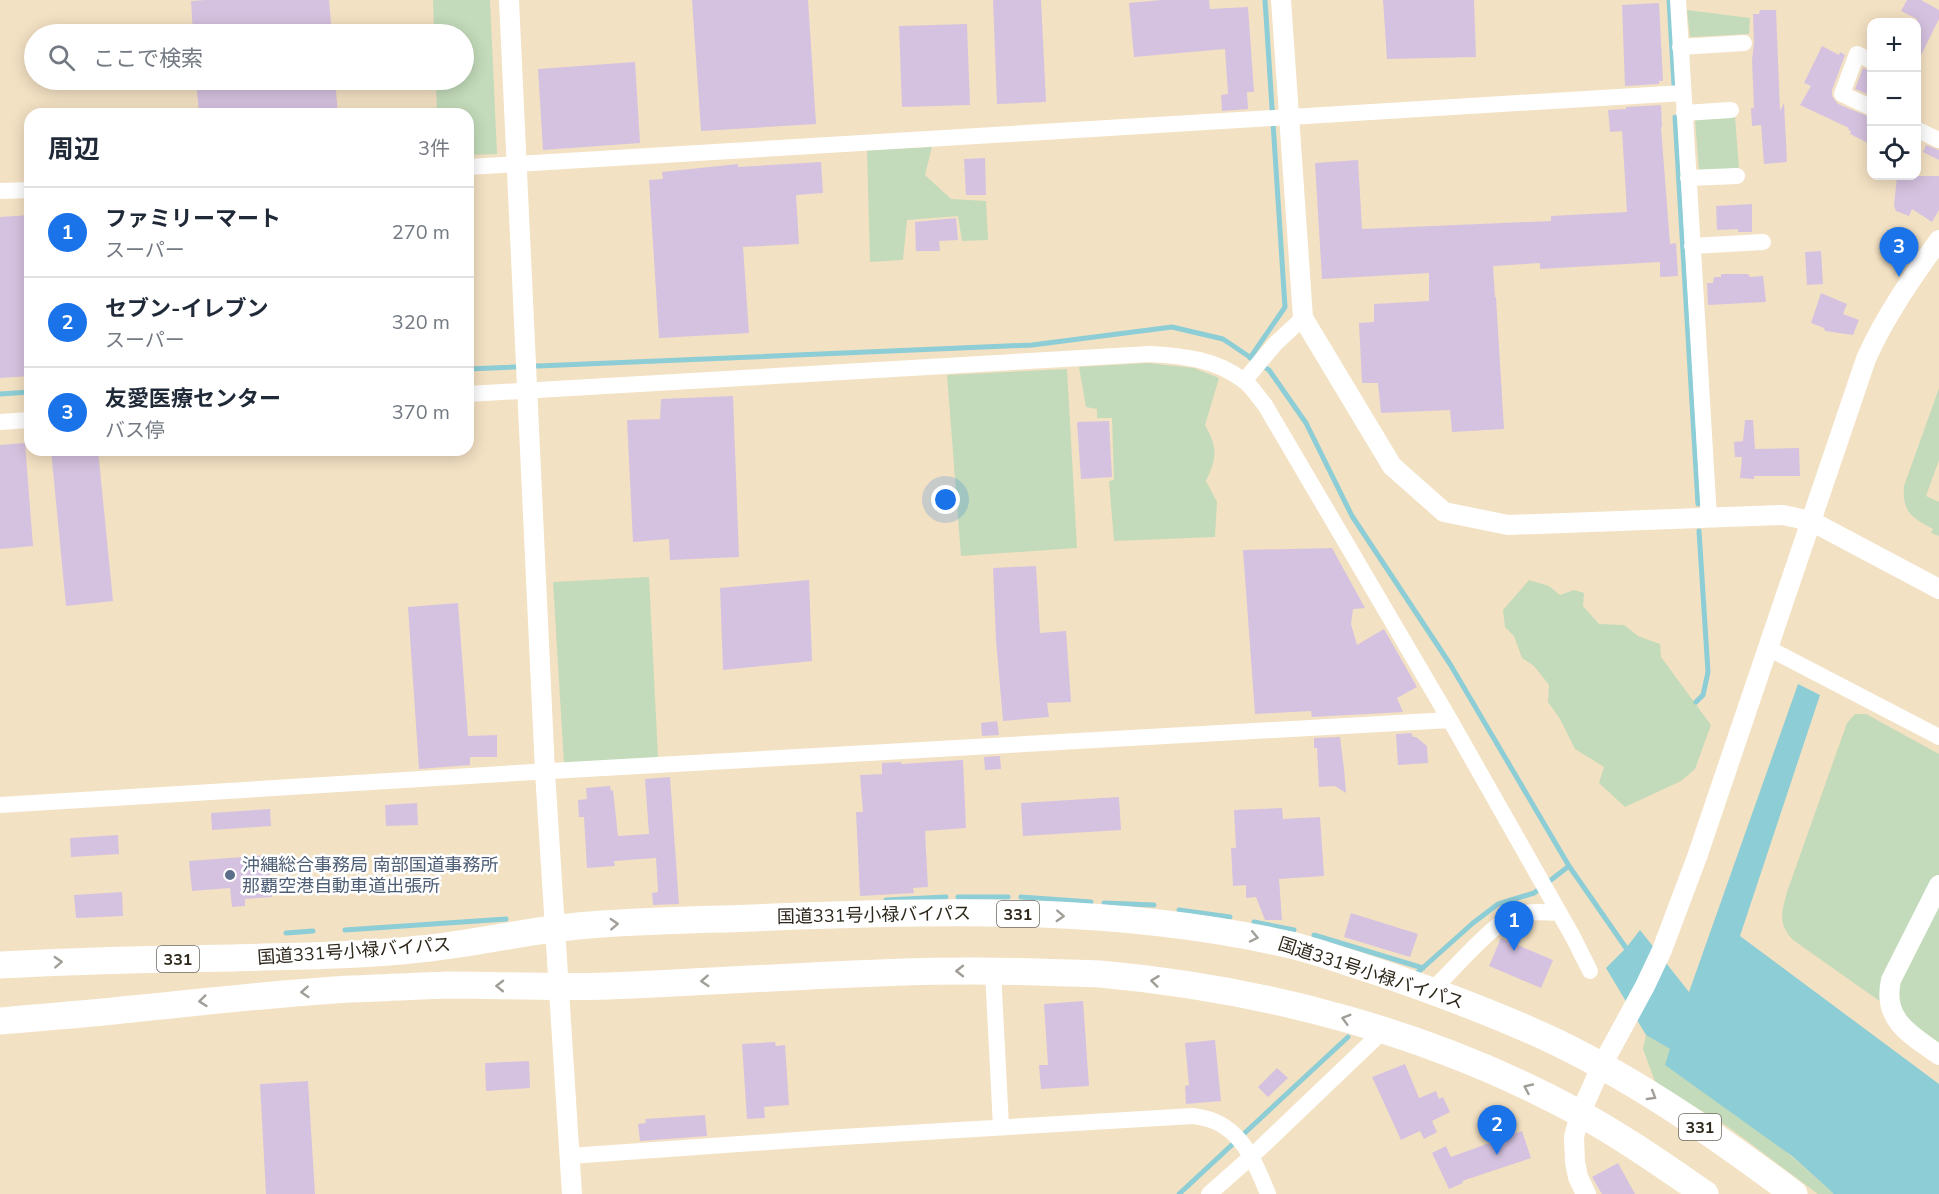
<!DOCTYPE html>
<html lang="ja">
<head>
<meta charset="utf-8">
<style>
  body { margin:0; font-family:"Nunito Sans","Noto Sans JP",sans-serif; background:#f2f2f3; color:#1f2937 }
  .controls { position:absolute; right:18px; top:18px; display:grid; overflow:hidden; border-radius:12px; box-shadow:0 3px 15px #0003 }
  .controls button { width:54px; height:54px; display:grid; place-items:center; padding:0; border:0; border-bottom:2px solid #e0e1e3; background:#fff; color:#1f2937; font:30px sans-serif }
  .you { position:absolute; left:946px; top:500px; width:21px; height:21px; margin:-15px; border:4px solid #fff; border-radius:50%; background:#1a73e8; box-shadow:0 0 0 9px #1a73e833 }
  .badge { display:grid; place-items:center; width:39px; height:39px; border-radius:50%; background:#1a73e8; color:#fff; font-size:20px; font-weight:700 }
  .pin { position:absolute; translate:-50% -50px; filter:drop-shadow(0 2px 3px #0008) }
  .pin::after { content:''; position:absolute; top:32px; width:21px; height:18px; background:inherit; clip-path:polygon(0 0,100% 0,50% 100%) }
  .list { margin:0; padding:0; list-style:none }
  h2 { display:flex; justify-content:space-between; align-items:center; height:78px; margin:0; padding:0 24px; font-size:26px }
  h2 small { font-size:20px; font-weight:400; color:#747a83 }
  .list li { display:grid; grid-template-columns:39px 1fr auto; gap:18px; align-items:center; box-sizing:border-box; height:90px; padding:0 24px; border-top:2px solid #e0e1e3 }
  .list b { display:block; font-size:22px; white-space:nowrap }
  .list p { margin:0; font-size:20px; white-space:nowrap; color:#747a83 }
  .list em { font-size:20px; font-style:normal; color:#747a83 }
  .icon { flex:none; width:33px; height:33px; fill:none; stroke:currentColor; stroke-width:2; stroke-linecap:round; stroke-linejoin:round }
  .map { position:relative; flex:none; width:1939px; height:1194px; overflow:hidden }
  .search { position:absolute; background:#fff; box-shadow:0 3px 15px #0003; left:24px; top:24px; width:450px; height:66px; display:flex; align-items:center; gap:15px; box-sizing:border-box; padding:0 21px; border-radius:33px; color:#747a83; font-size:22px }
  .panel { position:absolute; background:#fff; box-shadow:0 3px 15px #0003; left:24px; top:108px; width:450px; height:348px; border-radius:18px }
  .map>svg:first-child { display:block }
  .green { fill:#c3dbba }
  .water { fill:#8dcdd5 }
  .lines { fill:none; stroke-linecap:round; stroke-linejoin:round }
  .stream { stroke:#8dcdd5; stroke-width:5 }
  .building { fill:#d5c2e0 }
  .minor { stroke:#fff; stroke-width:16 }
  .tertiary { stroke:#fff; stroke-width:20 }
  .trunk { stroke:#fff; stroke-width:27 }
  .oneway { stroke:#a19e98 }
  .service-dot { fill:#5c6f8a; stroke:#fff; stroke-width:2 }
  .labels { text-anchor:middle; stroke-width:5; stroke-linejoin:round; paint-order:stroke }
  .shield { fill:#fff; stroke:#6d685f; stroke-width:1.5 }
  .shield-label { font-size:16px; font-weight:bold; fill:#2e271b }
  .service-label { font-size:18px; fill:#4e5e75; stroke:#fff; text-anchor:start }
  .street-label { font-size:18px; fill:#2e271b; stroke:#fff }
</style>
</head>
<body>
<div class="map">
<svg width="1939" height="1194" viewBox="0 0 1939 1194">
  <rect width="100%" height="100%" fill="#f3e1c3"/>
  <path class="green" d="M433,0H490L497,154L468,155V114H437L436,80H464V34H434Z
    M1687,10L1750,18L1749,34L1690,37Z
    M1735,117L1739,168L1699,171L1695,119Z
    M932,147L925,175L951,199L986,201L988,240L962,241L958,216L907,220L903,260L870,262L867,150Z
    M1148,363L1194,368L1219,378L1205,425C1218,448 1217,457 1206,481L1217,502L1215,537L1114,541L1109,481L1114,480L1112,418H1097V409L1086,407L1079,367Z
    M1067,369L1077,548L961,556L947,375Z
    M1939,388V460L1926,496L1939,502V536L1931,533L1933,529C1912,518 1902,512 1904,486Z
    M649,577L658,758L564,763L553,582Z
    M1529,580L1549,586L1560,595L1574,590L1584,593L1583,606L1599,624L1624,625L1638,636L1660,644L1661,657L1711,725L1695,769L1681,781L1625,807L1599,783L1604,767L1575,749L1560,719L1548,702L1549,685L1534,666L1522,658L1514,636L1505,627L1503,610Z
    M1855,714H1866L1939,754V1043L1793,940C1777,923 1782,912 1787,892L1847,723Z
    M1646,1035L1670,1049L1834,1194H1818L1727,1126L1656,1084L1643,1049Z"/>
  <path class="water" d="M1798,684L1820,695L1740,936L1939,1084V1194H1834L1792,1156L1665,1065L1670,1049L1646,1035L1606,968L1626,948L1640,930L1689,992Z"/>
  <g class="lines">
    <path class="stream" d="M1669,0L1674,85
      M1675,117L1698,504
      M1250,358L1285,307L1265,0
      M468,369L1032,345L1172,327L1223,339L1269,370L1306,423L1352,516L1450,664L1569,866L1626,948
      M0,394L30,392
      M1696,702L1703,695L1708,672L1699,531
      M958,897H1008
      M1021,897L1091,902
      M886,900L946,897
      M1104,903L1154,905
      M1179,910L1230,917
      M1254,922L1294,930
      M345,930L506,919
      M286,933L313,931
      M1314,935L1423,968
      M1417,973L1473,923L1498,904L1534,893L1569,866
      M1179,1194L1348,1037"/>
  </g>
  <path class="building" d="M206,0H329L332,34H193L191,1Z
    M692,0H808L816,124L701,131Z
    M993,0H1041L1046,102L997,104Z
    M1161,0H1209L1210,9L1248,7L1254,92H1247L1248,109L1222,111L1221,95L1228,94L1225,49L1134,57L1129,3Z
    M1383,0H1474L1476,57L1387,59Z
    M1907,0H1921L1939,10V19L1917,63V19L1901,11Z
    M1659,3L1663,81H1659V84L1625,86L1622,5Z
    M1760,10H1776L1780,111L1784,103L1787,162L1764,164L1761,125L1752,126L1751,108H1754L1752,60L1754,43L1753,14H1759Z
    M967,24L970,105L902,107L899,26Z
    M1822,46L1839,55L1840,52L1845,55L1832,90V96L1838,104L1872,118V145L1850,134L1851,131L1848,130L1849,128L1800,105L1811,86L1804,83Z
    M635,62L640,143L543,150L538,69Z
    M1863,68L1872,71V96L1855,89Z
    M196,80H335L338,114H199Z
    M1661,105L1662,127H1661L1670,244L1676,243L1678,276L1660,277V262L1540,269V263L1493,266L1495,297H1496L1504,429L1452,432L1450,410L1381,413L1378,383H1362L1359,323L1374,322V304L1429,301V273L1322,279L1315,163L1358,160L1362,229L1551,221V216L1627,212L1622,131L1610,132L1608,110L1626,109V107Z
    M1926,145L1939,150V160L1923,152Z
    M985,158L986,195H966L964,159Z
    M821,162L823,193L796,195L799,244L743,247L749,333L659,338L649,180L663,179L662,172L738,164V167Z
    M1897,176H1939V210L1932,222L1912,209L1909,216L1896,211L1894,206Z
    M1752,204V232H1738V229L1717,230L1716,206Z
    M30,215V376L0,378V217Z
    M956,218L958,240L939,241L940,251H916L915,222Z
    M1821,251L1823,284L1807,285L1805,252Z
    M1721,274H1748L1750,277L1763,276L1766,302L1708,305L1707,283H1713L1714,277H1721Z
    M1821,293L1847,304L1843,314L1859,320L1853,335L1825,331L1824,328L1811,323Z
    M733,396L739,557L670,560L669,539L633,542L627,420L660,419L661,399Z
    M1745,420H1753L1755,449L1799,448L1800,476H1754V479L1740,478L1742,457H1735L1734,442L1743,441Z
    M1109,421L1112,477L1081,479L1077,422Z
    M25,443L33,546L0,549V445Z
    M51,450H98L113,601L66,606Z
    M1332,548L1365,608L1353,609L1351,624L1357,645L1384,629L1417,687L1397,698L1403,712L1312,717L1311,711L1255,714L1243,550Z
    M1036,566L1040,633L1066,631L1071,702L1047,703L1049,717L1003,721L996,640L993,568Z
    M809,580L812,661L723,670L720,588Z
    M458,603L468,736L497,735V757H470V765L419,769L408,607Z
    M997,721L999,735L982,736L981,723Z
    M1411,733L1413,737H1416L1427,746L1428,763L1398,765L1396,734Z
    M1340,737L1344,769L1346,793L1335,786L1319,787L1317,748H1314V738Z
    M1000,756L1001,769L985,770L984,757Z
    M963,760L966,828L925,831L928,887L913,888L914,893L860,896L856,812H863L860,775L882,774V763L901,762V764Z
    M670,777L679,904L653,905L652,893L658,892L656,858L614,861L615,866L587,868L584,817H579L578,800L587,799L586,788L610,786L611,791L613,790L618,836L649,834L645,779Z
    M1119,797L1121,830L1023,836L1021,803Z
    M417,803L418,825L386,826L385,805Z
    M1282,808L1283,819L1320,817L1324,876L1279,879L1282,920H1265L1256,897L1246,898V885L1233,886L1231,848H1236L1234,810Z
    M270,809L271,826L212,830L211,813Z
    M118,835L119,854L71,857L70,838Z
    M268,855L272,897L245,899V906L232,907L230,888L192,891L189,861Z
    M122,892L123,916L76,918L74,895Z
    M1351,913L1418,934L1410,957L1344,937Z
    M1501,938L1553,960L1541,988L1489,966Z
    M1083,1001L1089,1086L1041,1089L1039,1065H1048L1044,1004Z
    M1215,1040L1221,1101L1186,1104L1185,1086L1189,1085L1185,1043Z
    M775,1042L776,1046L785,1045L789,1105L764,1107L765,1118L747,1119L742,1044Z
    M529,1061L530,1088L486,1091L485,1063Z
    M1405,1064L1419,1098L1436,1091L1439,1099L1443,1097L1450,1112L1432,1121L1437,1132L1424,1139L1420,1131L1401,1140L1372,1077Z
    M1277,1068L1288,1078L1268,1097L1258,1087Z
    M308,1081L315,1194H266L260,1084Z
    M705,1115L707,1136L640,1141L638,1124L646,1123L645,1119Z
    M1522,1131L1531,1158L1462,1181L1463,1183L1449,1189L1432,1153L1446,1146L1451,1157Z
    M1618,1163L1635,1194H1602L1592,1177Z"/>
  <g class="lines">
    <path class="minor" d="M1678,0L1709,518
      M1680,47L1744,43
      M1872,61L1857,54L1842,94L1872,108
      M1684,113L1731,110
      M1916,129L1939,140
      M468,167L1683,93
      M1688,178L1737,176
      M0,191L30,190
      M1692,246L1763,242
      M1244,381L1275,344L1303,318
      M468,394L1150,354C1184,356 1215,359 1243,380C1252,386 1258,397 1265,405L1450,720L1573,937L1590,971
      M0,422L30,420
      M1768,648L1939,737
      M0,805L533,772L1450,720
      M993,971L1001,1127
      M1433,991L1437,985C1455,968 1496,920 1517,914C1531,911 1545,912 1559,913
      M570,1156L825,1138L1193,1116C1199,1117 1206,1118 1211,1120C1243,1131 1257,1166 1268,1194
      M1209,1194L1252,1156L1384,1030"/>
    <path class="tertiary" d="M509,0L545,772L572,1194
      M1281,0L1303,318L1392,466L1444,512L1508,525L1783,515L1811,521L1939,589
      M1939,885L1891,980C1882,1020 1910,1034 1939,1055
      M1586,1194L1578,1177L1575,1162L1574,1137L1580,1114L1601,1067L1645,986L1662,950L1697,857L1866,359C1885,316 1912,278 1939,240"/>
    <path class="trunk" d="M0,965C78,961 156,959 234,958C296,956 358,956 420,949C473,944 525,931 578,926C642,920 709,920 774,917C947,910 1125,906 1295,946C1322,953 1349,963 1375,971C1437,992 1499,1015 1558,1043C1642,1084 1719,1138 1794,1194
      M0,1021C44,1017 88,1014 132,1009C205,1002 278,993 351,989C383,988 416,986 448,985C501,985 554,988 607,986C750,981 894,967 1038,972C1058,973 1079,973 1100,974C1266,989 1432,1033 1579,1113C1623,1137 1664,1166 1705,1194"/>
  </g>
  <defs><path id="oneway-chevron" d="M-2-3.5L2.5 0L-2 3.5" fill="none" stroke-width="1.6" stroke-linecap="round" stroke-linejoin="round" transform="scale(1.5)"/></defs>
  <g class="oneway">
    <use href="#oneway-chevron" transform="translate(1060 916) rotate(3)"/>
    <use href="#oneway-chevron" transform="translate(614 924) rotate(-3)"/>
    <use href="#oneway-chevron" transform="translate(1254 937) rotate(12)"/>
    <use href="#oneway-chevron" transform="translate(58 962) rotate(-3)"/>
    <use href="#oneway-chevron" transform="translate(960 971) rotate(180)"/>
    <use href="#oneway-chevron" transform="translate(705 981) rotate(176)"/>
    <use href="#oneway-chevron" transform="translate(1155 981) rotate(-173)"/>
    <use href="#oneway-chevron" transform="translate(500 986) rotate(-179)"/>
    <use href="#oneway-chevron" transform="translate(305 992) rotate(176)"/>
    <use href="#oneway-chevron" transform="translate(203 1001) rotate(174)"/>
    <use href="#oneway-chevron" transform="translate(1346 1019) rotate(-164)"/>
    <use href="#oneway-chevron" transform="translate(1528 1088) rotate(-155)"/>
    <use href="#oneway-chevron" transform="translate(1652 1096) rotate(31)"/>
  </g>
  <circle class="service-dot" cx="230" cy="875" r="6"/>
  <g class="labels">
    <g class="shield">
      <rect x="997" y="901" width="42" height="26" rx="4.5"/>
      <rect x="157" y="946" width="42" height="26" rx="4.5"/>
      <rect x="1679" y="1114" width="42" height="26" rx="4.5"/>
    </g>
    <g class="shield-label">
      <text x="1018" y="920">331</text>
      <text x="178" y="965">331</text>
      <text x="1700" y="1133">331</text>
    </g>
    <g class="service-label">
      <text x="242" y="871">沖縄総合事務局 南部国道事務所<tspan x="242" dy="21">那覇空港自動車道出張所</tspan></text>
    </g>
    <g class="street-label">
      <text transform="translate(874 915) rotate(-1)" y="6">国道331号小禄バイパス</text>
      <text transform="translate(354 951) rotate(-4)" y="6">国道331号小禄バイパス</text>
      <text transform="translate(1371 973) rotate(18)" y="6">国道331号小禄バイパス</text>
    </g>
  </g>
</svg>
<div class="controls">
<button>+</button>
<button>−</button>
<button><svg class="icon" aria-label="locate" viewBox="0 0 24 24"><circle cx="12" cy="12" r="6"/><path d="M12 2v4M12 18v4M2 12h4M18 12h4"/></svg></button>
</div>
<div class="you"></div>
<div class="pin badge" style="left:1514px;top:951px">1</div>
<div class="pin badge" style="left:1497px;top:1155px">2</div>
<div class="pin badge" style="left:1899px;top:277px">3</div>
<div class="search"><svg class="icon" aria-label="search" viewBox="0 0 24 24"><circle cx="10" cy="10" r="6"/><path d="M15 15l6 6"/></svg>ここで検索</div>
<section class="panel">
<h2>周辺<small>3件</small></h2>
<ul class="list">
<li><span class="badge">1</span><div><b>ファミリーマート</b><p>スーパー</p></div><em>270 m</em></li>
<li><span class="badge">2</span><div><b>セブン-イレブン</b><p>スーパー</p></div><em>320 m</em></li>
<li><span class="badge">3</span><div><b>友愛医療センター</b><p>バス停</p></div><em>370 m</em></li>
</ul>
</section>
</div>
</body>
</html>
